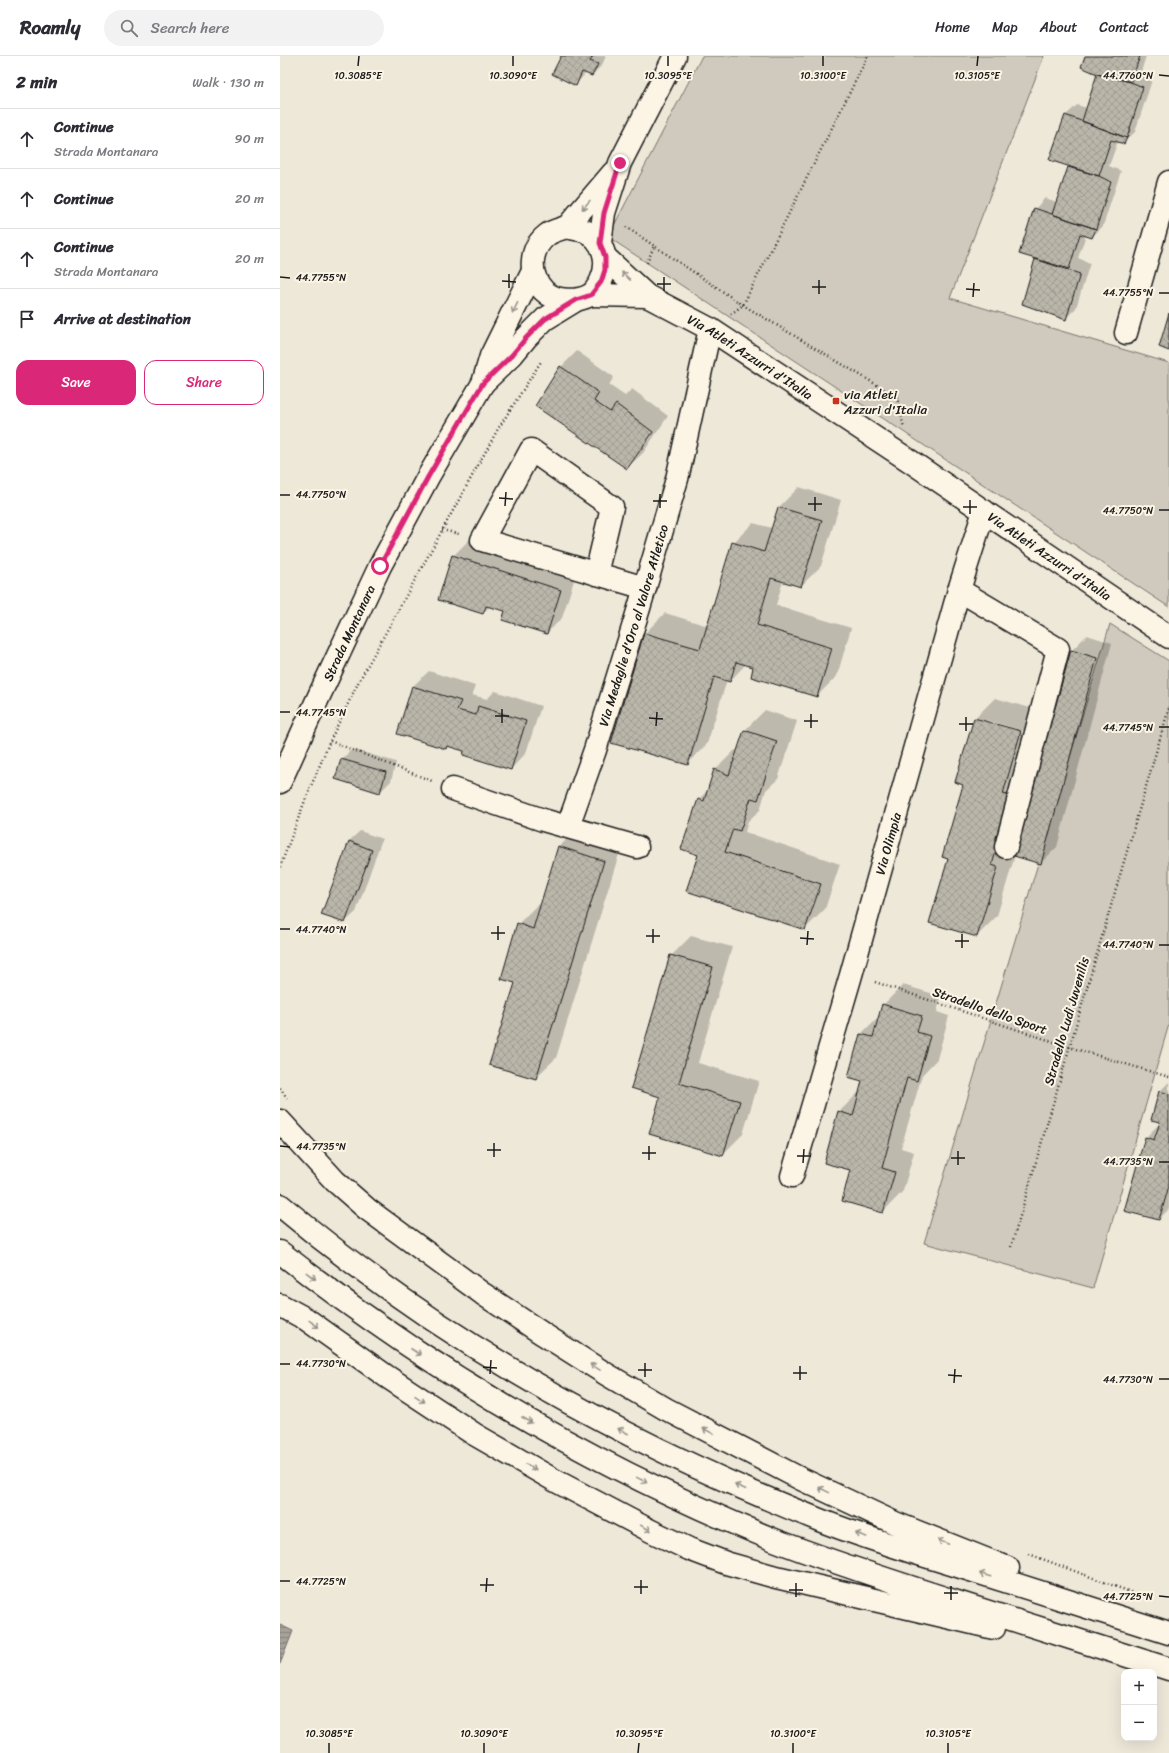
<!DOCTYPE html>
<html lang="en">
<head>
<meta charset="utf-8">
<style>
  body { margin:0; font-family:Sriracha,sans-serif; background:#f2f2f3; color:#2b2b33 }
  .controls { position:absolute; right:12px; bottom:12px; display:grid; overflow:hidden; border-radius:8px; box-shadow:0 4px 16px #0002 }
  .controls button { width:36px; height:36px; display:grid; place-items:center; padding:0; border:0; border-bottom:1px solid #e1e1e2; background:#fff; color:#2b2b33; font:20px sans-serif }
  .stop { position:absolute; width:12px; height:12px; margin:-9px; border:3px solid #db2777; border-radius:50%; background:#fff }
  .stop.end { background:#db2777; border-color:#fff; box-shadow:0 1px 4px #0008 }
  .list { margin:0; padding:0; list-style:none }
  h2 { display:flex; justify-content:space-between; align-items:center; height:52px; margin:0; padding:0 16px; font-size:17px }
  h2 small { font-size:13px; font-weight:400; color:#7c7c81 }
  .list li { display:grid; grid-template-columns:26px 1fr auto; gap:12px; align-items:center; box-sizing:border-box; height:60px; padding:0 16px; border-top:1px solid #e1e1e2 }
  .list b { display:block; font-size:15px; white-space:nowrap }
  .list p { margin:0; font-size:13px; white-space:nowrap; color:#7c7c81 }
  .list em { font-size:13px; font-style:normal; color:#7c7c81 }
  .actions { display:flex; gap:8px; padding:12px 16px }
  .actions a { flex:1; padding:9px 0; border:1px solid #db2777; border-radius:12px; text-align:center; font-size:14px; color:#db2777 }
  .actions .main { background:#db2777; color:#fff }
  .icon { flex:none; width:22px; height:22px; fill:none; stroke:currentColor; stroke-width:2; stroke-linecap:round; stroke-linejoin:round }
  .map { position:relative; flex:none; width:889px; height:1697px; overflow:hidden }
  header { display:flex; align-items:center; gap:24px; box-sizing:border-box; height:56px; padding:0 20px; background:#fff; border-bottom:1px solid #e1e1e2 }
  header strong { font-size:19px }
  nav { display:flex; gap:22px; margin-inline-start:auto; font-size:14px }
  .search { width:280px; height:36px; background:#f2f2f3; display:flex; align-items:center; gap:10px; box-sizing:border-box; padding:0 14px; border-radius:22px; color:#7c7c81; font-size:15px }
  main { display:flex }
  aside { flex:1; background:#fff }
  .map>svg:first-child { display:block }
  .park { fill:#cfcabd; stroke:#76736c }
  .water { fill:url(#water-rules); stroke:#6f6c67 }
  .shadow { fill:#0003; fill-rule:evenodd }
  .building { fill:url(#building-cross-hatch); stroke:#1c1c1c }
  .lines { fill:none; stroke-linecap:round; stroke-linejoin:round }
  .minor-casing { stroke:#1c1c1c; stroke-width:25 }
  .tertiary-casing { stroke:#1c1c1c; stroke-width:25 }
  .trunk-casing { stroke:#1c1c1c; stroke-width:25 }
  .path { stroke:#1c1c1c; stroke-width:2.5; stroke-dasharray:1 3; stroke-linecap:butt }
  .minor { stroke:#fcf5e5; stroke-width:22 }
  .tertiary { stroke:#fcf5e5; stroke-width:22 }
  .trunk { stroke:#fcf5e5; stroke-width:22 }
  .oneway { stroke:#97938b }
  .route { stroke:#db2777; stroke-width:5 }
  .ticks { fill:none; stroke:#1c1c1c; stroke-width:1.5 }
  .poi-dot { fill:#c8321e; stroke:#fcf5e5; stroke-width:1.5 }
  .labels { text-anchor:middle; stroke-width:4; stroke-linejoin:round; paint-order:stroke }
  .street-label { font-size:13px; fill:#1c1c1c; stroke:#fcf5e5 }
  .poi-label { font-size:13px; fill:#1c1c1c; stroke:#fcf5e5; text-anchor:start }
  .ticks-label { font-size:10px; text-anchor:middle; fill:#1c1c1c; stroke:#fcf5e5; stroke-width:4; stroke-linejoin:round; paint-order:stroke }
</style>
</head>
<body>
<header>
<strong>Roamly</strong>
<div class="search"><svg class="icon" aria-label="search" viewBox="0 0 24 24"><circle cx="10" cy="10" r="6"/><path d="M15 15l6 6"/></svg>Search here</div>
<nav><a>Home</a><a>Map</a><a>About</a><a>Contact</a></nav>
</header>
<main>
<aside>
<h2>2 min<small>Walk · 130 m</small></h2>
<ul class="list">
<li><svg class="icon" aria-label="ahead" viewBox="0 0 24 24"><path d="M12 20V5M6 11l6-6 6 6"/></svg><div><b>Continue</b><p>Strada Montanara</p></div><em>90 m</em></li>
<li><svg class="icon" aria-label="ahead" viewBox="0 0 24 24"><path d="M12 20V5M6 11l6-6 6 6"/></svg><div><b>Continue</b></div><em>20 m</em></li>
<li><svg class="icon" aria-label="ahead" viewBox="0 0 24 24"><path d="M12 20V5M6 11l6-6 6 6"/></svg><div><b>Continue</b><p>Strada Montanara</p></div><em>20 m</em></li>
<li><svg class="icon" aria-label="arrive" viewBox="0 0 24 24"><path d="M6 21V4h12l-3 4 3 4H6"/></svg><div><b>Arrive at destination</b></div></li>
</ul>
<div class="actions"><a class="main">Save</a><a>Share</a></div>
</aside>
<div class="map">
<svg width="889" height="1697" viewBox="0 0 889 1697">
  <defs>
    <pattern id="water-rules" width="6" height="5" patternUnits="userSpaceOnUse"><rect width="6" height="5" fill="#a7a299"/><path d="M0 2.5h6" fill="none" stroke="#87837c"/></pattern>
    <pattern id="building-cross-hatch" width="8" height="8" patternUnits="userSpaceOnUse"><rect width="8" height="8" fill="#bab6aa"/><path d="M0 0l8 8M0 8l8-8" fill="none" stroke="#9f9c92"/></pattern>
  </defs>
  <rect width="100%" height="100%" fill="#eee8d9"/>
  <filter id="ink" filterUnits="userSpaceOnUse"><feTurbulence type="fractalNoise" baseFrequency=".025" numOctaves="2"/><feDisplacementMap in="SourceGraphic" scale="8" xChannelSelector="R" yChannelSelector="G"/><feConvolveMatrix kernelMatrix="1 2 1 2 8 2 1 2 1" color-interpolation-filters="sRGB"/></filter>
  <g filter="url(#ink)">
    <path class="park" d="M422,0H764L670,242L889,307V551L328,181Z
      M830,568L889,605V968L813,1232L644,1187Z"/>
    <path class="water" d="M0,1569L13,1575L0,1608Z"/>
    <path class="shadow" d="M282,0H326L322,9L312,19L306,17L295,29Z
      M806,0H866L861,16L873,21L855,76L844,86L838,85L829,110L841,115L823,170L812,181L806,179L798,202L810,207L796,252L785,263L743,247L757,203L755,153L765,142L777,146L790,111L771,103L786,59L797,49L807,52L818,17Z
      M297,295L334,321L329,329L345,340L352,333L388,360L363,397L347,412L256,350L281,311Z
      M519,431L561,444L541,510L521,530L503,525L496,549L571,572L557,620L537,640L466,608L450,625L447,624L427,688L407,708L333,686L365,577L385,557L428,570L453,487L473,467L492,472L499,451Z
      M189,484L296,518L282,562L267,577L226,554L210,550L203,557L173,500Z
      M807,579L832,587L777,791L761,807L735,799L717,860L697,880L669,802L684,728L676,726L695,662L715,642L761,655L738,791L791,595ZM706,664L747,676L746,678L706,666Z
      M149,615L195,630L192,639L207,643L215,635L261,650L246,697L231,713L185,694L168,689L166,692L119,678L133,630Z
      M485,654L517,665L498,723L486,734L480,754L468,765L465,776L560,808L545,853L525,873L419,798L403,793L419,743L428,734L435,714L455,694L458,695L464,675Z
      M72,693L116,706L111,725L100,736L56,722L62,703Z
      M299,771L343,785L276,1002L255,1022L236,926L238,868L258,848L261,849L279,791Z
      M80,775L102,783L76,856L65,866L69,785Z
      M411,880L452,891L418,1007L479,1025L463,1078L443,1098L381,1040L391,900Z
      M623,929L661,940L657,956L669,960L657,1003L642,1019L621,1092L634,1096L623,1135L603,1156L571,1113L559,1056L579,1036L583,1025L569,1021L581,978L601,958L603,949Z
      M889,1026V1153L879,1163L845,1154L866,1081L881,1066L879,1036Z"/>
    <path class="building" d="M281,0H313L310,5L318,8L312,20L302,16L296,30L272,18Z
      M805,0H860L851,26L817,18L801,11Z
      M817,18L851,26L863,31L847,82L802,65Z
      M785,59L847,82L844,88L831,84L819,120L769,104Z
      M788,111L819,120L831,126L816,173L772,158Z
      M754,152L816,173L812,182L800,178L789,213L739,198Z
      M755,203L800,218L786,264L742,248Z
      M889,257V295L879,291Z
      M280,310L319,337L314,345L330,356L336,348L373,376L347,413L255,350Z
      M498,451L542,464L521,531L491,522L477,569L552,592L537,641L471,621L473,611L456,606L450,626L434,621L408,709L331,687L364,577L420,593L452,486L484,496Z
      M172,499L281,534L267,578L222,564L225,555L206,550L203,558L158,544Z
      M791,594L817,602L761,808L734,800Z
      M132,630L181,645L177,654L196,659L198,650L246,665L231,714L183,699L184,695L167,690L166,693L117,678Z
      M694,662L741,675L723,738L732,740L712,809L718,811L697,881L649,867L668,803L662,801L683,729L675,726Z
      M464,674L497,685L478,744L471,742L460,775L453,773L445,796L541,828L525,874L406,835L418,799L401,793L418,743L424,745L434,713L449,719Z
      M61,703L106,716L100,737L55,723Z
      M69,785L92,794L65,867L41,859Z
      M278,790L324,805L256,1023L209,1009L235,927L221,923L237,867L253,873Z
      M390,899L433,911L399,1027L460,1045L443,1100L369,1078L380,1041L351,1032Z
      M602,948L642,960L637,976L650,980L637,1025L627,1022L602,1112L615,1116L603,1157L562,1145L570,1114L544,1107L558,1055L573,1060L582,1025L568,1021L580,978L593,981Z
      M879,1035L889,1038V1130L879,1164L844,1155L865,1081L874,1084L880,1066L871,1064Z"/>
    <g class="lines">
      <defs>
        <g id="minor">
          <path id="s1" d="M325,201L367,240L430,273L630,405L889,581"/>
          <path d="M311,239L367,240"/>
          <path d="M846,277L889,126"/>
          <path d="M316,518L332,451L251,394L202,484L365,532"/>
          <path d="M679,534L778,593L726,791"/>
          <path d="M173,733L263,764L357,791"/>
          <path id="s2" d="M288,770L315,694L359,552L397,423L430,273"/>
          <path id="s3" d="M512,1120L571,919L679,534L704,455"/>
        </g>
        <g id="tertiary">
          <path d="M287,171C292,173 299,173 305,175C324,184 330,206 321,225C319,229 314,237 310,239C298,246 275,246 264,235C248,219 249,193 267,179C272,175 281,173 287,171Z"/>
          <path d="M287,171L332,118"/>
          <path d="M320,187L324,157L340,107L395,0"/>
          <path d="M204,326L232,299L246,282L265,263L296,244"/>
          <path id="s4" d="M0,726L39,640L100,510L148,421L203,327L211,300L252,217"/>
        </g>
        <path id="trunk" d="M0,1065L55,1125L87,1153L203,1238L263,1278L326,1318L386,1353L521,1423L615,1467L728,1512
          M0,1149C160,1284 347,1388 542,1465C588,1483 636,1497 684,1512C752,1534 821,1555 889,1577
          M0,1196C150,1314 315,1411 492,1483C554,1507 617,1527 680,1547C750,1569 819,1591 889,1613
          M0,1249L26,1263L106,1320L194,1378L274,1424L371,1475L409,1493L446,1507L492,1520L714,1572"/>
      </defs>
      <use href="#minor" class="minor-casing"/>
      <use href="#tertiary" class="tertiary-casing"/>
      <use href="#trunk" class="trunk-casing"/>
      <path class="path" d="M346,171L463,249L617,341L624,372
        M367,207L374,190
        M451,258L463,249L588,0
        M162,474L179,478
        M50,685L152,725
        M0,811L26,742L50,685L78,627L218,373L262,304
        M595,926L789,991L889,1021
        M0,1032L7,1042
        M731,1191L889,652
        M749,1498L872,1544"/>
      <use href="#minor" class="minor"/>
      <use href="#tertiary" class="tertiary"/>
      <use href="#trunk" class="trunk"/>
    </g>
    <defs><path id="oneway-shaft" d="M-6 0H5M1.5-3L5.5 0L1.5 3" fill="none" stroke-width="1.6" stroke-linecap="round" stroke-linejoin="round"/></defs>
    <g class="oneway">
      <use href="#oneway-shaft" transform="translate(306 149) rotate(131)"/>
      <use href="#oneway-shaft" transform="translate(346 220) rotate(-137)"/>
      <use href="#oneway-shaft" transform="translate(235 252) rotate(116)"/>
      <use href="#oneway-shaft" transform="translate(31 1220) rotate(37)"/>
      <use href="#oneway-shaft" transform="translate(34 1268) rotate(36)"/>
      <use href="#oneway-shaft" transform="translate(136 1296) rotate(33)"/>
      <use href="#oneway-shaft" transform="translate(315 1311) rotate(-148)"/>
      <use href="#oneway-shaft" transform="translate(140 1343) rotate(34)"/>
      <use href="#oneway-shaft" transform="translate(247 1364) rotate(30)"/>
      <use href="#oneway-shaft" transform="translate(343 1375) rotate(-153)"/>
      <use href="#oneway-shaft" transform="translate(428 1375) rotate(-152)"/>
      <use href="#oneway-shaft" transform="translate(251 1411) rotate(30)"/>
      <use href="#oneway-shaft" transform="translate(362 1424) rotate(26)"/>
      <use href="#oneway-shaft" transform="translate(460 1431) rotate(-157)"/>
      <use href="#oneway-shaft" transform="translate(544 1434) rotate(-154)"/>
      <use href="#oneway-shaft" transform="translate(366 1472) rotate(27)"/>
      <use href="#oneway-shaft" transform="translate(581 1479) rotate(-161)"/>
      <use href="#oneway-shaft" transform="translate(663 1486) rotate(-158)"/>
      <use href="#oneway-shaft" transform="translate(705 1519) rotate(-163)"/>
    </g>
  </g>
  <g class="lines" filter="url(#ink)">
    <path class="route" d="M100,510L148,421L203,327L232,299L246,282L265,263L296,244L311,239L321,226L325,214V201L320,187L324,157L340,107"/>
  </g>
  <path class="ticks" d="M78,10L79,0M233,10V0M388,10V0M543,10V0M697,10L698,0M879,19L889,20M0,221L10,222M222,225L236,226M377,228H391M532,231H546M229,232V218M686,233L700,234M384,235V221M879,237H889M539,238V224M693,241L694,227M0,439H10M219,442L233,443M373,445H387M528,448H542M225,450L226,436M683,451H697M380,452V438M879,454H889M535,455V441M690,458V444M0,656H10M215,660H229M369,662L383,663M524,665H538M222,667V653M679,668H693M376,670L377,656M879,671H889M531,672V658M686,675V661M0,873H10M211,877H225M366,880H380M520,882L534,883M218,884V870M675,885H689M373,887V873M527,889L528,875M879,889H889M682,892V878M0,1090L10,1091M207,1094H221M362,1097H376M517,1100H531M214,1101V1087M671,1102H685M369,1104V1090M879,1106H889M523,1107L524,1093M678,1109V1095M0,1308H10M203,1311L217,1312M358,1314H372M513,1317H527M210,1318L211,1304M668,1319L682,1320M365,1321V1307M879,1323H889M520,1324V1310M674,1327L675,1313M0,1525H10M200,1529H214M354,1531H368M509,1534H523M206,1536L207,1522M664,1537H678M361,1538V1524M879,1540L889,1541M516,1541V1527M671,1544V1530M49,1697V1687M204,1697V1687M358,1697L359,1687M513,1697V1687M668,1697V1687"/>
  <rect class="poi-dot" x="552" y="341" width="8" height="8" rx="2"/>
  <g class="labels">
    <g class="street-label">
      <text dy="5" stroke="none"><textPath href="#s1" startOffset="177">Via Atleti Azzurri d'Italia</textPath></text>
      <text dy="5" stroke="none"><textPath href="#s1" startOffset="537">Via Atleti Azzurri d'Italia</textPath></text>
      <text dy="5" stroke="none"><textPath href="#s2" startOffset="211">Via Medaglie d'Oro al Valore Atletico</textPath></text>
      <text dy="5" stroke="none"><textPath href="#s4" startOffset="164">Strada Montanara</textPath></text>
      <text dy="5" stroke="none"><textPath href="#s3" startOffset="346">Via Olimpia</textPath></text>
      <text transform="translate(710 954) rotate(19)" y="5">Stradello dello Sport</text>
      <text transform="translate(786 965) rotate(-74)" y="5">Stradello Ludi Juvenilis</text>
    </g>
    <g class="poi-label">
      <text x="564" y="343">via Atleti<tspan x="564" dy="15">Azzuri d'Italia</tspan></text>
    </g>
  </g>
  <g class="ticks-label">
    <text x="848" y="23">44.7760°N</text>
    <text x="78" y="23">10.3085°E</text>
    <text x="233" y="23">10.3090°E</text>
    <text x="388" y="23">10.3095°E</text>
    <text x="543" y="23">10.3100°E</text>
    <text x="697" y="23">10.3105°E</text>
    <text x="41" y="225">44.7755°N</text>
    <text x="848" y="240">44.7755°N</text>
    <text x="41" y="442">44.7750°N</text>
    <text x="848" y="458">44.7750°N</text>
    <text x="41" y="660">44.7745°N</text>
    <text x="848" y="675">44.7745°N</text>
    <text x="41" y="877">44.7740°N</text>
    <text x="848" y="892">44.7740°N</text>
    <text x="41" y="1094">44.7735°N</text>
    <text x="848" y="1109">44.7735°N</text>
    <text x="41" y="1311">44.7730°N</text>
    <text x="848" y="1327">44.7730°N</text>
    <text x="41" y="1529">44.7725°N</text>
    <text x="848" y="1544">44.7725°N</text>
    <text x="49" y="1681">10.3085°E</text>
    <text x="204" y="1681">10.3090°E</text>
    <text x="359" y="1681">10.3095°E</text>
    <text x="513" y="1681">10.3100°E</text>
    <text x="668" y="1681">10.3105°E</text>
  </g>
</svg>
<div class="controls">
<button>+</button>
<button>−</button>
</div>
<div class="stop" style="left:100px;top:510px"></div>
<div class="stop end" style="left:340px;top:107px"></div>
</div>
</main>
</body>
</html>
